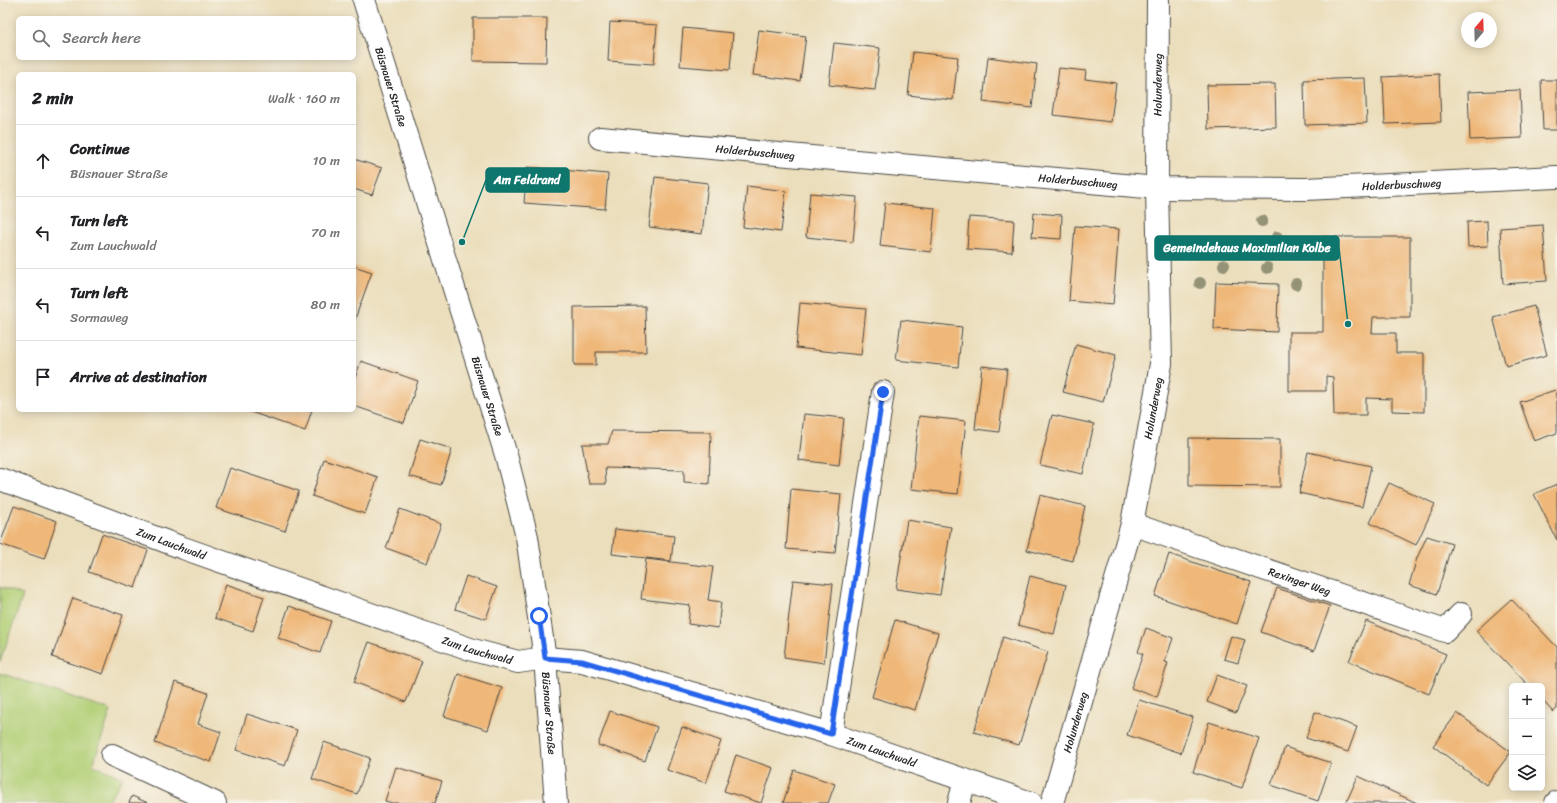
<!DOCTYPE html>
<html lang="en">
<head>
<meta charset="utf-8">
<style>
  body { margin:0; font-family:Sriracha,sans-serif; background:#f6f6f6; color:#202124 }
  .controls { position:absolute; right:12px; bottom:12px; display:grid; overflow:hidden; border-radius:6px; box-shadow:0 2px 10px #0003 }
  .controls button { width:36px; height:36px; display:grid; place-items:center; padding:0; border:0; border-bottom:1px solid #e0e0e0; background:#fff; color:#202124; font:20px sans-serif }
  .compass { position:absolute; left:1461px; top:12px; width:36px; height:36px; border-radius:50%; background:#fff; box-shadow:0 2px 10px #0003; rotate:19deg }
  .stop { position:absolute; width:12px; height:12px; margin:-9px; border:3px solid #2563eb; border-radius:50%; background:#fff }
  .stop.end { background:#2563eb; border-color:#fff; box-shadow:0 1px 4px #0008 }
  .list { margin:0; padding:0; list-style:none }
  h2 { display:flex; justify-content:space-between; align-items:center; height:52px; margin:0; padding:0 16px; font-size:17px }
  h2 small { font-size:13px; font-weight:400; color:#757577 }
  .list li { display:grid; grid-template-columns:26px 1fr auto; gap:12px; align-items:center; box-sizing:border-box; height:72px; padding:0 16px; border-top:1px solid #e0e0e0 }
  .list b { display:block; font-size:15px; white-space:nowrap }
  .list p { margin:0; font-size:13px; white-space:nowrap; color:#757577 }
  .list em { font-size:13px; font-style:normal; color:#757577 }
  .icon { flex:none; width:22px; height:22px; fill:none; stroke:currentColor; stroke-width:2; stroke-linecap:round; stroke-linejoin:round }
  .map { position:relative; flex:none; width:1557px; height:803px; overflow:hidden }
  .search { position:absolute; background:#fff; box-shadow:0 2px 10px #0003; left:16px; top:16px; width:340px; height:44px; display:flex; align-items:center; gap:10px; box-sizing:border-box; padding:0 14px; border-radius:6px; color:#757577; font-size:15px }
  .panel { position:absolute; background:#fff; box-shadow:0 2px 10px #0003; left:16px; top:72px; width:340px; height:340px; border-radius:6px }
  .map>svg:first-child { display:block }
  .green { fill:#b1cf75; stroke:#6e7d50 }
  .building { fill:#efb778 }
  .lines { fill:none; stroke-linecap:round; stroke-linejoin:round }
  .minor-casing { stroke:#484641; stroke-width:24 }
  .tertiary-casing { stroke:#484641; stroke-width:24 }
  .minor { stroke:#fff; stroke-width:22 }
  .tertiary { stroke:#fff; stroke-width:22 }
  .tree { fill:#949277 }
  .route { stroke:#2563eb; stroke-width:5 }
  .labels { text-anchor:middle; stroke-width:3; stroke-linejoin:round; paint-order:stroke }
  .street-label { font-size:11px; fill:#2b2b2b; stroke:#f7f3e8 }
  .leader { fill:none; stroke:#0f766e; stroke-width:1.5 }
  .callout-dot { fill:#0f766e; stroke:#f7f3e8; stroke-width:1.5 }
  .callout { fill:#0f766e; stroke:#0f766e; stroke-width:1.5 }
  .callout-label { font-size:12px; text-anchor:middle; font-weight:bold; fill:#fff }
</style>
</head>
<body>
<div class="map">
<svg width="1557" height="803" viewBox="0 0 1557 803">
  <rect width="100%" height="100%" fill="#f7f3e8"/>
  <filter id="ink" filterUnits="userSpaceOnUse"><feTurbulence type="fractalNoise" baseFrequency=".025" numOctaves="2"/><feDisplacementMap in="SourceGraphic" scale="8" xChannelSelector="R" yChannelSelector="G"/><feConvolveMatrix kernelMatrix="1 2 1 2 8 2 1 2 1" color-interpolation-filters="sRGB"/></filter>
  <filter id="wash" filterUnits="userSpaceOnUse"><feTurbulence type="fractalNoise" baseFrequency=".012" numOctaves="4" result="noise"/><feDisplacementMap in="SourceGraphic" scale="16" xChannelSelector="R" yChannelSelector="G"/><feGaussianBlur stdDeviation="0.9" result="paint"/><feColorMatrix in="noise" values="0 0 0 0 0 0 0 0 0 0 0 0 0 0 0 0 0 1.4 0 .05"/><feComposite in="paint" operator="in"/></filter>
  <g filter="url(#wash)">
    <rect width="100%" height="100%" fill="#ebdebc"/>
    <path class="green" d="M0,587L23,595L0,662Z
      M0,673L111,710L93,765L123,778L107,803H0Z"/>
    <g id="blocks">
      <path class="building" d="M473,18H547L546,62L473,61Z
        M610,22L657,25L654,64L608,61Z
        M683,28L733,33L730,70L680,66Z
        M759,30L806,36L800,81L753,75Z
        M834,43L880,48L875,90L829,85Z
        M913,52L958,57L953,100L908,95Z
        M988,57L1037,64L1032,108L983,102Z
        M1059,68L1086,71L1085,79L1116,83L1111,122L1053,115Z
        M1439,74L1441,122L1385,124L1383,77Z
        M1365,78L1367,123L1305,125L1304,80Z
        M1541,80H1557V130H1543Z
        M1275,84L1276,127L1208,129L1207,85Z
        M1520,90L1522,138L1470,140L1468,92Z
        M354,159L382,168L372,195L354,189Z
        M527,167L608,174L605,209L524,203Z
        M655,177L708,183L702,234L649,227Z
        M747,186L786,191L781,232L743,227Z
        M810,193L857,197L853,242L806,237Z
        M885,203L935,208L931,252L880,246Z
        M1034,213L1062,215L1061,239L1032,237Z
        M969,217L1014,220L1012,252L967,249Z
        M1487,221L1488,246L1468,247L1467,222Z
        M1543,225L1547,281L1503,284L1500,228Z
        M1075,226L1119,229L1113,305L1069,301Z
        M1323,237H1410V317H1373L1372,333H1396V353H1424V412L1392,411V399L1366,398V415H1334L1333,377L1326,376V391H1289V332H1323Z
        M354,266L372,272L355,319H354Z
        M1216,282L1278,284L1277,332L1214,329Z
        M800,303L866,309L861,355L796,348Z
        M645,306L646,352H596V365H574V307Z
        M1534,306L1547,355L1506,366L1493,317Z
        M901,320L962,327L958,367L896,360Z
        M1076,344L1116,355L1103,402L1063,392Z
        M361,361L418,381L404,423L354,406V381Z
        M982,366L1007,369L999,432L975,429Z
        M1555,390L1557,395V433L1534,441L1520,402Z
        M245,410H312L305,431Z
        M804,414L844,418L839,465L799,460Z
        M1052,415L1094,424L1083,474L1040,465Z
        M919,416L966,421L958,494L911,489Z
        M612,431L711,432L709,484L684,482V470L605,468L606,484H589L582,444H608Z
        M1189,438L1280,439V487L1189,486Z
        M420,439L452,449L441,485L409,476Z
        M1308,452L1371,466L1362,507L1299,493Z
        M324,459L378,477L365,514L312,496Z
        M230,468L299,491L285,531L216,508Z
        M1389,483L1435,504L1416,545L1370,523Z
        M1557,484V540L1534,494Z
        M791,489L841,494L835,553L786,549Z
        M1040,495L1085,506L1073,561L1027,550Z
        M14,506L57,521L44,559L0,544Z
        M400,509L441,524L427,563L386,548Z
        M907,520L951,527L940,595L896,589Z
        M615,529L674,536L671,561L612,554Z
        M102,534L148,550L135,588L89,572Z
        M1427,536L1452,544L1437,594L1409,585L1417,558Z
        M1169,554L1251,582L1237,624L1155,596Z
        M646,559L713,567L708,600L721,602L718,628L688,624L690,605L641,599Z
        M466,576L497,587L486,619L455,609Z
        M1030,576L1066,585L1054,634L1018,625Z
        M793,580L833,584L824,663L784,657Z
        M226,584L264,597L253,631L215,618Z
        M1277,588L1330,606L1314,651L1261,632Z
        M73,598L123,615L103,674L52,657Z
        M1511,599L1557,647V709L1553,712L1542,700V686H1529L1476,631Z
        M289,606L331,621L320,653L278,638Z
        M895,620L938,633L915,710L872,697Z
        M1366,621L1446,654L1429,694L1349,661Z
        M1146,628L1173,638L1165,662L1168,663L1157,697L1131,688L1143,654L1138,652Z
        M1231,636L1245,640L1238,663L1224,659Z
        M1003,637L1048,652L1019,745L974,732Z
        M369,642L422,661L406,702L354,682Z
        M458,674L502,688L488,730L444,716Z
        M1217,675L1247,686L1236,713L1207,702Z
        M175,682L208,693L198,724L221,732L211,762L155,743Z
        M1139,700L1193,717L1181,753L1127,735Z
        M610,711L657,727L645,761L598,745Z
        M1315,712L1357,727L1348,752L1306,738Z
        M1457,713L1511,752L1486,785L1433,746Z
        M247,714L297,730L285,766L236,750Z
        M1209,722L1259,738L1242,788L1193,772Z
        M682,727L721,741L706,783L667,770Z
        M324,742L370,758L357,794L312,779Z
        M1285,747L1331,763L1318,801L1271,785Z
        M736,755L773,768L761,803L724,791Z
        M396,767L442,781L435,803H392L385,801Z
        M794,770L835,784L828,803H783Z
        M1358,776L1417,803H1346Z
        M132,796L148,803H129Z"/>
    </g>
  </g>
  <g filter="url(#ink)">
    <use href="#blocks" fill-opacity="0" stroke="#484641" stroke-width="1"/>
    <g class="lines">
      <defs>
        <g id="minor">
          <path id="s1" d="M600,138L1157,188L1305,189L1557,177"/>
          <path id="s2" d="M0,479L183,548L473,650L518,662L545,658L582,661L831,734L1031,803"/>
          <path id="s3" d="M1132,524L1445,631L1461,614"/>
          <path d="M831,734L883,392"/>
          <path d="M112,755L215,803"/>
          <path d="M959,803L965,780"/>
          <path id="s4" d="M1052,803L1132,524L1161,364L1157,188L1158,0"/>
          <path d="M1556,803L1557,802"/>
        </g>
        <g id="tertiary">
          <path id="s5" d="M364,0L506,455L527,537L545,658L556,803"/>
        </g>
      </defs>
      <use href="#minor" class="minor-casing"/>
      <use href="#tertiary" class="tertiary-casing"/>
      <use href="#minor" class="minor"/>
      <use href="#tertiary" class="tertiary"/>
    </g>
    <g class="tree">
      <circle cx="1262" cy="221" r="6"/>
      <circle cx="1277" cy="237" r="6"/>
      <circle cx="1224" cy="265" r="6"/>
      <circle cx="1267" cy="268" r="6"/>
      <circle cx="1200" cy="283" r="6"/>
      <circle cx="1296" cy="284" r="6"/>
    </g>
  </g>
  <g class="lines" filter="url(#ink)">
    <path class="route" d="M539,616L545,658L582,661L831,734L883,392"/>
  </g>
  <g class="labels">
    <g class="street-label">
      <text dy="4" stroke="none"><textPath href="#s4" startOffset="732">Holunderweg</textPath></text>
      <text dy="4" stroke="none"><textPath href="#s5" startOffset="91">Büsnauer Straße</textPath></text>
      <text dy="4" stroke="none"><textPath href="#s1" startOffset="156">Holderbuschweg</textPath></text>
      <text dy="4" stroke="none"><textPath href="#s1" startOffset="480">Holderbuschweg</textPath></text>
      <text dy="4" stroke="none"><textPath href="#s1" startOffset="804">Holderbuschweg</textPath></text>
      <text dy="4" stroke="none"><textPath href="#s5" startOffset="415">Büsnauer Straße</textPath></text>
      <text dy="4" stroke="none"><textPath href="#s4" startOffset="408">Holunderweg</textPath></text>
      <text dy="4" stroke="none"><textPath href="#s2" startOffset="183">Zum Lauchwald</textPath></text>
      <text dy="4" stroke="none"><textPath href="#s3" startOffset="177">Rexinger Weg</textPath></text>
      <text dy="4" stroke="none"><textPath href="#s2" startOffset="507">Zum Lauchwald</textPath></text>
      <text dy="4" stroke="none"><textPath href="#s5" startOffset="739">Büsnauer Straße</textPath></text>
      <text dy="4" stroke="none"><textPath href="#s4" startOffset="84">Holunderweg</textPath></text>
      <text dy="4" stroke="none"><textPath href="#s2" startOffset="927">Zum Lauchwald</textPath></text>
    </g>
  </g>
  <path class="leader" d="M462 242L486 180M1348 324L1339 248"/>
  <g class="callout-dot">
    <circle cx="462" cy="242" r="4"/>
    <circle cx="1348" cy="324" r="4"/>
  </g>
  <g class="callout">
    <rect x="486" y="168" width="83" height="24" rx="4"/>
    <rect x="1155" y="236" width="184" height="24" rx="4"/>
  </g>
  <g class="callout-label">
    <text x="527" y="184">Am Feldrand</text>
    <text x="1247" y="252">Gemeindehaus Maximilian Kolbe</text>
  </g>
</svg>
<div class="controls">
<button>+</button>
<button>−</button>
<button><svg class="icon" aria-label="layers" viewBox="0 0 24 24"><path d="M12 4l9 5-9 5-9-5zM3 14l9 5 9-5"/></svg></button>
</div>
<svg class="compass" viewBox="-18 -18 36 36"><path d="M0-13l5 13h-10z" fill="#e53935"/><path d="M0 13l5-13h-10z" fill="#757577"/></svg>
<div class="stop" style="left:539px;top:616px"></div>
<div class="stop end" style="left:883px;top:392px"></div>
<div class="search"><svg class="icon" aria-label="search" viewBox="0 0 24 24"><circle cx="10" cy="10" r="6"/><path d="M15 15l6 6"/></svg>Search here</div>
<section class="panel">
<h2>2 min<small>Walk · 160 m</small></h2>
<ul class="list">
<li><svg class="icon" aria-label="ahead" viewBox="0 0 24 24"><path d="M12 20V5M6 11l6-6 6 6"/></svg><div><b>Continue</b><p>Büsnauer Straße</p></div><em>10 m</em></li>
<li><svg class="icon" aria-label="left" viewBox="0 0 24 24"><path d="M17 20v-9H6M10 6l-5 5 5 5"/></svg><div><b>Turn left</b><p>Zum Lauchwald</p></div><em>70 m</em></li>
<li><svg class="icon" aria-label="left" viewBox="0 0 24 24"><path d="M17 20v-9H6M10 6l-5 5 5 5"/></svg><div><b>Turn left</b><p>Sormaweg</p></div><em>80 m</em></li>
<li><svg class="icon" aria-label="arrive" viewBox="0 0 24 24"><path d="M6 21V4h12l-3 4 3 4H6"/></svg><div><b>Arrive at destination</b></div></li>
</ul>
</section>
</div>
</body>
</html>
